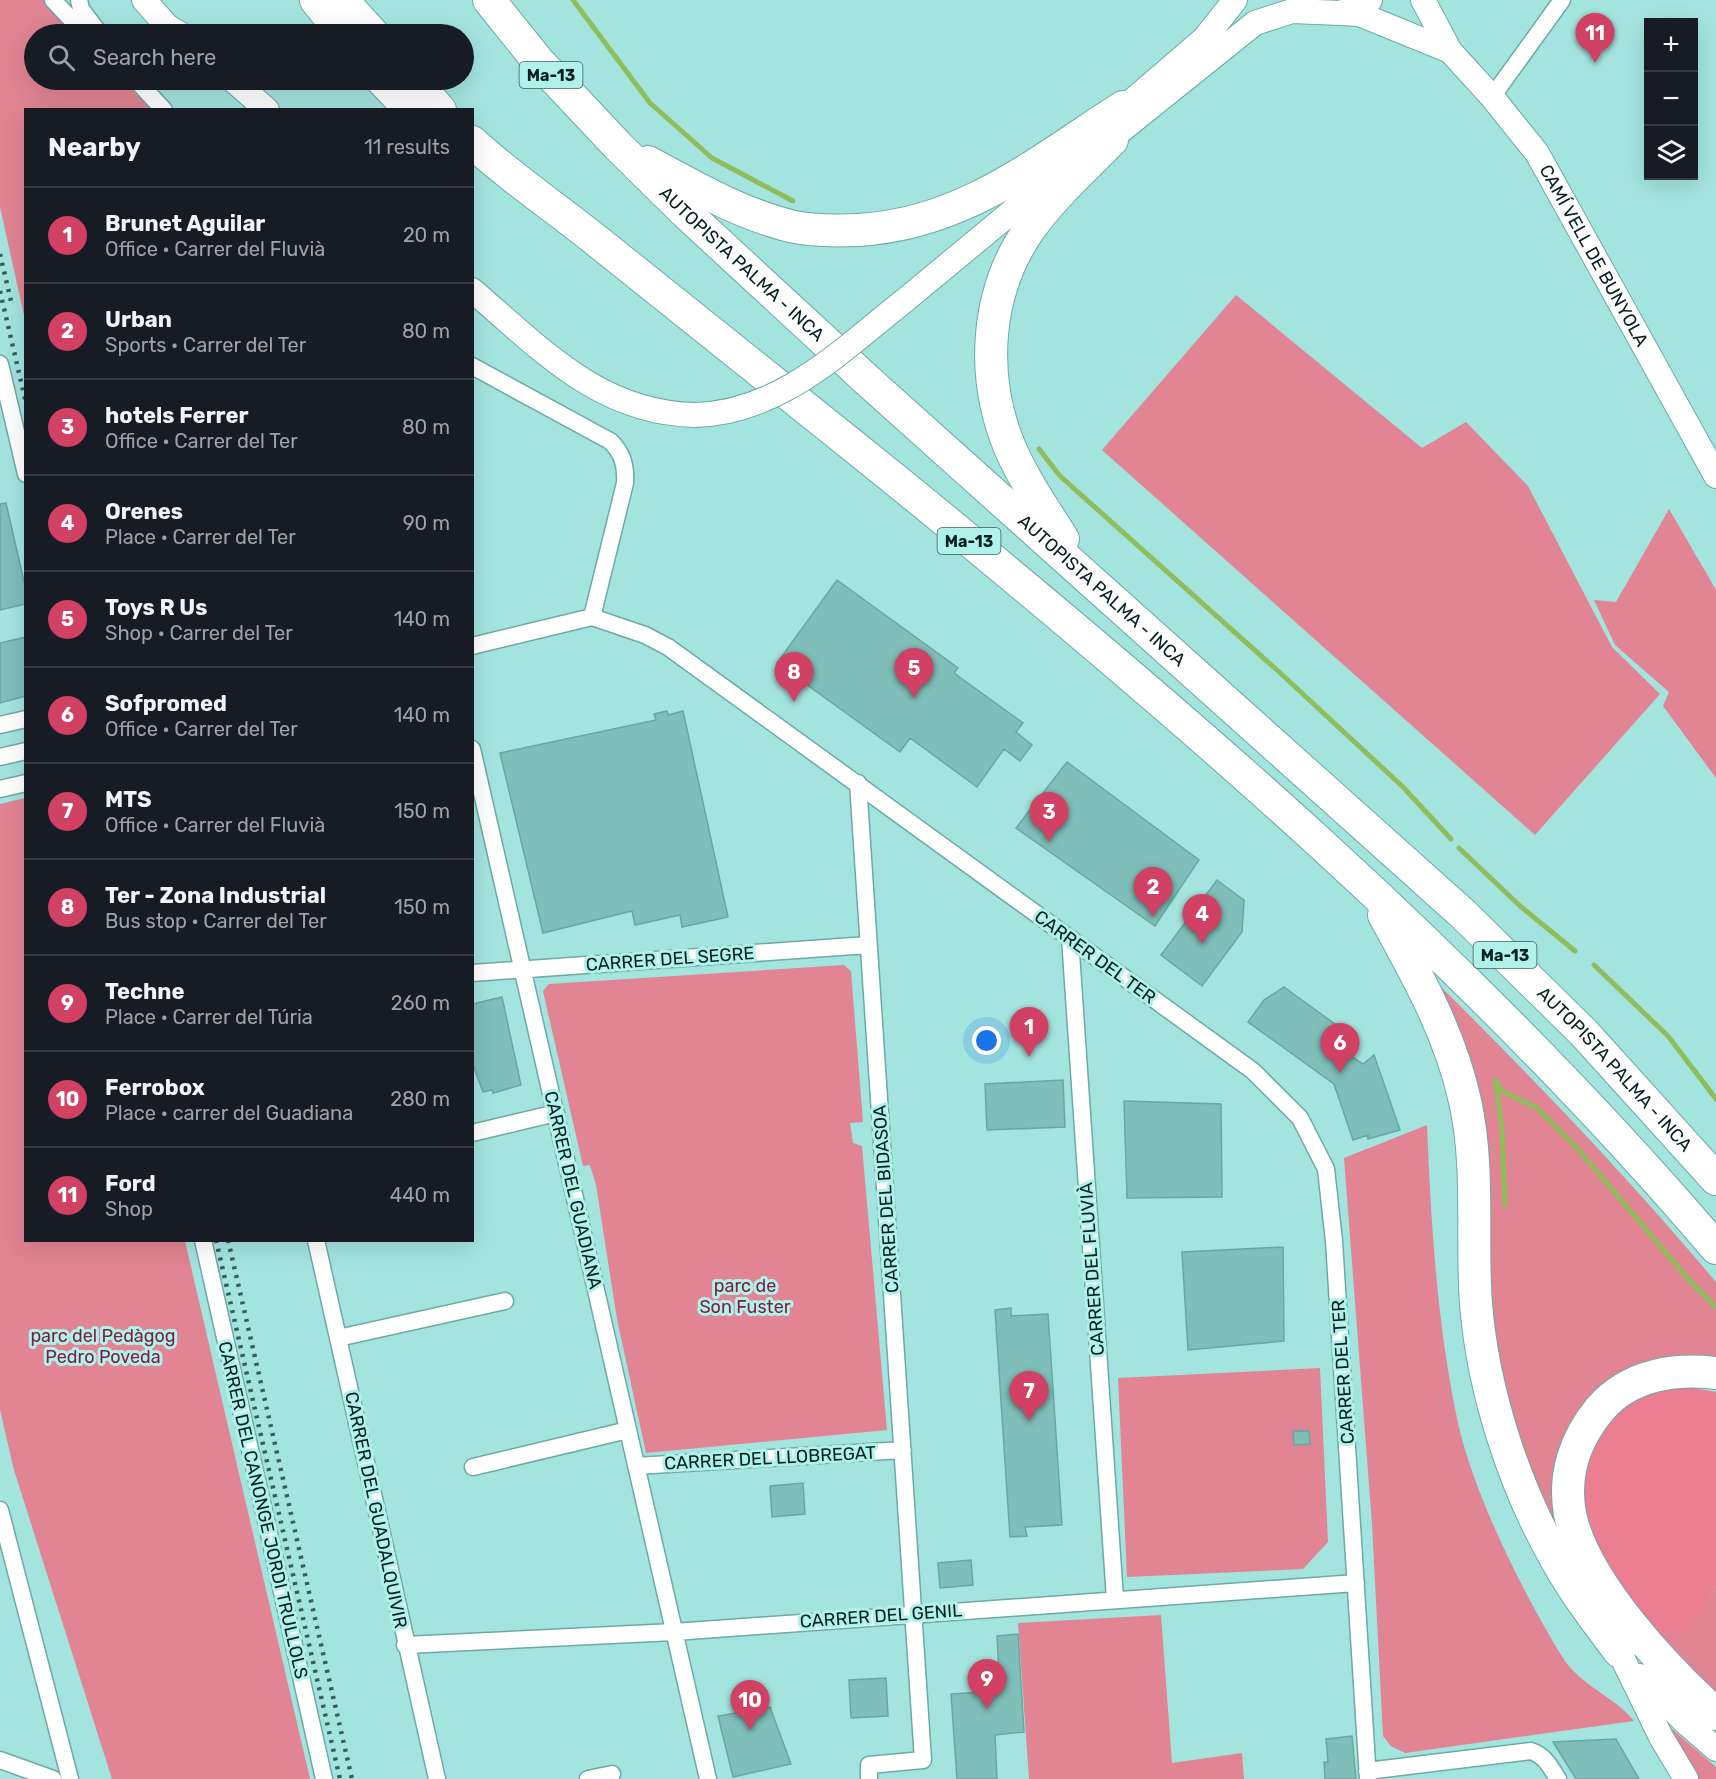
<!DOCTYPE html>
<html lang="en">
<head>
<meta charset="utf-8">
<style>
  body { margin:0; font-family:Rubik,sans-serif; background:#242831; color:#f1f3f6 }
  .controls { position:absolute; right:18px; top:18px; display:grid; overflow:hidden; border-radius:0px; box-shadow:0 6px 24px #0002 }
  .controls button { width:54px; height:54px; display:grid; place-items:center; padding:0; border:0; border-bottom:2px solid #363941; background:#171b24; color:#f1f3f6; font:30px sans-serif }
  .you { position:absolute; left:987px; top:1041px; width:21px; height:21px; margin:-15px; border:4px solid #fff; border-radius:50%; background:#1a73e8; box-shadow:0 0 0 9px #1a73e833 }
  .badge { display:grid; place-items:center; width:39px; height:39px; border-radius:50%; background:#d04164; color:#fff; font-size:20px; font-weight:700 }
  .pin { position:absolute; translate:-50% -50px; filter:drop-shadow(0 2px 3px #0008) }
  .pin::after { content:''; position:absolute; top:32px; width:21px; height:18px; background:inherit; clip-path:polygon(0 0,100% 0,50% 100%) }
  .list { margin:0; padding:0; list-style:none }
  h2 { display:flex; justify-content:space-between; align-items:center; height:78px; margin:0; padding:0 24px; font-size:26px }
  h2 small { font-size:20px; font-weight:400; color:#9ea1a6 }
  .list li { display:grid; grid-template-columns:39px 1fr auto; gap:18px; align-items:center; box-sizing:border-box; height:96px; padding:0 24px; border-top:2px solid #363941 }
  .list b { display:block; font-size:22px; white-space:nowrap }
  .list p { margin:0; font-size:20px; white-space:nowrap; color:#9ea1a6 }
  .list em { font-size:20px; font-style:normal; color:#9ea1a6 }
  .icon { flex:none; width:33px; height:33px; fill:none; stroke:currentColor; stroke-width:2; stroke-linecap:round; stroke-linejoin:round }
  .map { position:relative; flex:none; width:1716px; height:1779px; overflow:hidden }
  .search { position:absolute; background:#171b24; box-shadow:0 6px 24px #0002; left:24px; top:24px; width:450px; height:66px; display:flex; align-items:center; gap:15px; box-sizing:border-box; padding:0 21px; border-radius:33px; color:#9ea1a6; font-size:22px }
  .panel { position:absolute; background:#171b24; box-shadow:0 6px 24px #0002; left:24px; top:108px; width:450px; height:1134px; border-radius:0px }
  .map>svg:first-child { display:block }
  .green { fill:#e18493 }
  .forest { fill:#ec7e91 }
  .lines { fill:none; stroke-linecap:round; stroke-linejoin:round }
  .stream { stroke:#8fbd5c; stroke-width:5 }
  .building { fill:#7fbeb9; stroke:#69a7a3; stroke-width:1.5 }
  .street-casing { stroke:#6caaa6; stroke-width:19 }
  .secondary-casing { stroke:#6caaa6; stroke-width:26 }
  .highway-casing { stroke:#6caaa6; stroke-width:34 }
  .street { stroke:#fff; stroke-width:16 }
  .secondary { stroke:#fff; stroke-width:24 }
  .highway { stroke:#fff; stroke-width:32 }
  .rail { stroke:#375d5a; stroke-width:4.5; stroke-dasharray:3 6; stroke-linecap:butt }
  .secondary-bridge-casing { stroke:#6caaa6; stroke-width:26; stroke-linecap:butt }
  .secondary-bridge { stroke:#fff; stroke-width:24 }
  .labels { text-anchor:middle; stroke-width:6; stroke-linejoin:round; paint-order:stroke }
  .shield { fill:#b1f1ec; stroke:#395f5c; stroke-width:1.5 }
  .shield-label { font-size:16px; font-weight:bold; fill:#05201e }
  .street-label { font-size:18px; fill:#05201e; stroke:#b1f1ec }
  .park-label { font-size:18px; fill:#7f1c37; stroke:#b1f1ec }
</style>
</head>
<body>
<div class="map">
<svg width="1716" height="1779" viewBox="0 0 1716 1779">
  <rect width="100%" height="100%" fill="#a4e4df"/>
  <path class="green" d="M0,0H45L78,34H34V80H122L151,109L26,110L25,320L0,207Z
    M1236,295L1422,448L1466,422L1528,486L1612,647L1660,694L1535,835L1102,450Z
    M1669,509L1716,590V778L1663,706L1669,692L1615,645L1594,600L1616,602Z
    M25,798L26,1240L185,1241L310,1779H112L14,1470L0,1410V804Z
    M844,965L851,971L863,1122L850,1123L853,1143L862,1146L887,1430L646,1453L617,1319L596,1185L590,1165L583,1166L543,991L549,984Z
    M1432,978C1531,1076 1627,1176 1716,1282V1361L1615,1379L1563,1531L1558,1534C1532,1486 1517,1434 1503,1381Z
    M1427,1125C1431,1225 1437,1325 1458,1423C1474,1495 1524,1595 1563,1658C1581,1686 1614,1696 1634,1721L1405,1753L1391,1746L1383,1736L1372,1524L1344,1158Z
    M1320,1368L1328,1542L1303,1569L1127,1577L1118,1378Z
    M1716,1586V1696L1660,1636L1692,1626Z
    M1161,1615L1172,1763L1242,1753L1244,1779H1029L1018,1623Z
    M1672,1729L1716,1767V1779H1697L1669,1732Z"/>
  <path class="forest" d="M1682,1386L1716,1392V1586L1692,1627L1660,1636C1613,1585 1553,1502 1602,1434C1612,1419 1625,1405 1642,1397C1654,1392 1669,1390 1682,1386Z"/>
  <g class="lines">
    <path class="stream" d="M573,0L650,103L712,158L793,201
      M1039,449L1060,476L1277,670L1403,787L1451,839
      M1459,848L1520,906L1575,951
      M1594,965L1668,1036L1716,1099
      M1495,1080L1502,1091L1537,1108L1577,1148L1689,1280L1716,1307
      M1496,1085L1502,1131L1505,1205"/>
  </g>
  <path class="building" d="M6,503L26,590V604L0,610V504Z
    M837,580L958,668L954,673L1023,723L1016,732L1032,745L1020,761L1004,749L977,787L910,738L900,752L777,663Z
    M26,637V696L0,703V643Z
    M667,711L668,715L683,711L728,917L682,927L680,915L635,925L632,911L543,933L500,753L656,720L654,714Z
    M1067,762L1199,860L1155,926L1016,828Z
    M1217,880L1244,900L1242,932L1202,986L1161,955Z
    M1284,987L1350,1035L1340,1048L1363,1064L1374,1055L1400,1130L1368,1139V1135L1353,1140L1334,1084L1248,1022L1264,1000Z
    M502,997L521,1085L493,1093L492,1090L483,1092L472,1062V1004Z
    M1063,1080L1065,1127L987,1130L985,1084Z
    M1124,1101L1221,1104L1222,1197L1127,1198Z
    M1283,1247L1284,1341L1188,1350L1182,1252Z
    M1011,1308V1316L1048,1314L1062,1525L1025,1527L1027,1536L1010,1537L995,1310Z
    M1293,1431H1309L1310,1444L1294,1445Z
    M803,1483L805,1514L772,1517L770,1486Z
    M971,1560L973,1585L940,1588L938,1563Z
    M1018,1634L1024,1732L995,1735L997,1779H957L951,1694L1000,1691L997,1636Z
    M886,1678L888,1716L851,1718L849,1680Z
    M770,1707L791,1764L733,1777L718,1716Z
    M1352,1736L1356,1779H1325L1324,1762H1328L1326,1739Z
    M1616,1739L1639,1779H1576L1553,1742Z"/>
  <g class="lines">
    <defs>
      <path id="street" d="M53,0L85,34
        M79,0L81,9L100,34
        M136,80L164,110
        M1492,97L1562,0
        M0,364L26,474
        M472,366L610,441C623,453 626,466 625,483L592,617
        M472,646L592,617L645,635L668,647L1253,1071L1300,1118L1326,1169L1334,1241L1368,1779
        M0,725L26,719
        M472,749L708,1779
        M0,757L26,751
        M858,783L923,1760L869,1765V1779
        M0,789L26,783
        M1070,938L1115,1599
        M472,973L868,945
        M472,1133L556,1113
        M203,1240L324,1779
        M316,1240L437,1779
        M338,1338L505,1301
        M636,1466L903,1450
        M473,1467L628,1430
        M0,1510L70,1779
        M405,1645L674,1632L1356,1583
        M0,1760L53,1779
        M1367,1771L1531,1751C1545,1756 1550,1766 1558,1779
        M588,1779L612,1774"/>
      <g id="secondary">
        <path d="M144,0L167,26L180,34"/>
        <path id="s1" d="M1423,0L1450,51L1492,97L1537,153L1716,476"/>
        <path d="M1340,13L1359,14L1450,51"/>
        <path d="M233,80L267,110"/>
        <path d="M1112,118L1205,38L1235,0"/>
        <path d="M1098,149L1255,23L1292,11L1340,13L1358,7L1370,0"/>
        <path d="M472,290C541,349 599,413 695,415"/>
        <path d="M904,301L1049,181L1077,153"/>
        <path d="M1619,1651L1661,1737L1686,1779"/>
        <path d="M1640,1676L1685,1722L1716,1749"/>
      </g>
      <g id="highway">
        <path d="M316,0L343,34"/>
        <path d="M342,0L373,34"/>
        <path id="s2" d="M489,0L538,61L618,146L686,213L868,381L1463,914L1584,1033L1716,1179"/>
        <path d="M382,80L407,106L416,110"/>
        <path d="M413,80L440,110"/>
        <path d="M472,142C511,178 556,208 597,241C697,321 798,401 898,482C1185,716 1476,966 1716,1248"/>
        <path d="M648,162C694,187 739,213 790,226C812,231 835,231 858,230C964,224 1037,162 1123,107"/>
        <path d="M1063,539C1044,509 1024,480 1010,448C980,376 985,291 1031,227C1054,195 1085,168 1112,140"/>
        <path d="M1384,915C1417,975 1450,1033 1465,1101C1480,1168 1471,1236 1476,1304C1483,1391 1514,1486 1557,1561C1575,1593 1597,1622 1619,1651"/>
        <path d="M1716,1373C1674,1368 1629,1375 1600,1409C1575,1439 1563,1475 1570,1514C1584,1582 1665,1668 1716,1714"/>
      </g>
    </defs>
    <use href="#street" class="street-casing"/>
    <use href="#secondary" class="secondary-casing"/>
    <use href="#highway" class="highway-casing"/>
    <use href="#street" class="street"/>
    <use href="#secondary" class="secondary"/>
    <use href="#highway" class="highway"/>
    <path class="rail" d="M0,254L11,301
      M0,291L26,403
      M216,1240L340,1779
      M228,1240L352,1779"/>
    <defs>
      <path id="secondary-bridge" d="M695,415C780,413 842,350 904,301"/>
    </defs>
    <use href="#secondary-bridge" class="secondary-bridge-casing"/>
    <use href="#secondary-bridge" class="secondary-bridge"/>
  </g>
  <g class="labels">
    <g class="shield">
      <rect x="519.5" y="62" width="63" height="26" rx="4.5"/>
      <rect x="937.5" y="528" width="63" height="26" rx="4.5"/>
      <rect x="1473.5" y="942" width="63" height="26" rx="4.5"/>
    </g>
    <g class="shield-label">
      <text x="551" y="81">Ma-13</text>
      <text x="969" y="547">Ma-13</text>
      <text x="1505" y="961">Ma-13</text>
    </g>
    <g class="street-label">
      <text dy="6" stroke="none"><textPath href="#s1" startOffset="309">CAMÍ VELL DE BUNYOLA</textPath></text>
      <text dy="6" stroke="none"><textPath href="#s2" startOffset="366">AUTOPISTA PALMA - INCA</textPath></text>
      <text dy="6" stroke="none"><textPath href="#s2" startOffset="852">AUTOPISTA PALMA - INCA</textPath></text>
      <text transform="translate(1095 957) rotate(36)" y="6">CARRER DEL TER</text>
      <text transform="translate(670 959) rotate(-4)" y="6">CARRER DEL SEGRE</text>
      <text dy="6" stroke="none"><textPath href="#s2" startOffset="1554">AUTOPISTA PALMA - INCA</textPath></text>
      <text transform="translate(573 1190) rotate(77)" y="6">CARRER DEL GUADIANA</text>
      <text transform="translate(886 1199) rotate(-94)" y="6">CARRER DEL BIDASOA</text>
      <text transform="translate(1092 1269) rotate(-94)" y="6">CARRER DEL FLUVIÀ</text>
      <text transform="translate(1343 1372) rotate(-94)" y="6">CARRER DEL TER</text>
      <text transform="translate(770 1458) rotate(-3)" y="6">CARRER DEL LLOBREGAT</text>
      <text transform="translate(263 1510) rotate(77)" y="6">CARRER DEL CANONGE JORDI TRULLOLS</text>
      <text transform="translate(376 1510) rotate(78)" y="6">CARRER DEL GUADALQUIVIR</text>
      <text transform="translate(881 1616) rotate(-4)" y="6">CARRER DEL GENIL</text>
    </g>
    <g class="park-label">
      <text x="745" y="1292">parc de<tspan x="745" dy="21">Son Fuster</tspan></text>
      <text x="103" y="1342">parc del Pedàgog<tspan x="103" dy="21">Pedro Poveda</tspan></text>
    </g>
  </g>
</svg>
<div class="controls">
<button>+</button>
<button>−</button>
<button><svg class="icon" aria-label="layers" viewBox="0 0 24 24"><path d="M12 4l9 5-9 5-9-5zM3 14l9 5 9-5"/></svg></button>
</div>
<div class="you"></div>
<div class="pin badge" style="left:1029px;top:1057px">1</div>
<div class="pin badge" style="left:1153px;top:917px">2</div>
<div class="pin badge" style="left:1049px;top:842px">3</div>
<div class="pin badge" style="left:1202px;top:944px">4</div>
<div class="pin badge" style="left:914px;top:698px">5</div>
<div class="pin badge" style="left:1340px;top:1073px">6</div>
<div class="pin badge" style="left:1029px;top:1421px">7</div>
<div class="pin badge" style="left:794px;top:702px">8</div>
<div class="pin badge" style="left:987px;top:1709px">9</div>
<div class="pin badge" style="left:750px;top:1730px">10</div>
<div class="pin badge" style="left:1595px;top:63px">11</div>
<div class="search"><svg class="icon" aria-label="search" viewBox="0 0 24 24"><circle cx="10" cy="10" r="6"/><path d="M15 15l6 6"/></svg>Search here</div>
<section class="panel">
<h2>Nearby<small>11 results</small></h2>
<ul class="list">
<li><span class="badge">1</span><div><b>Brunet Aguilar</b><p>Office · Carrer del Fluvià</p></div><em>20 m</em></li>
<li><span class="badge">2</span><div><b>Urban</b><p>Sports · Carrer del Ter</p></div><em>80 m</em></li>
<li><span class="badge">3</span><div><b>hotels Ferrer</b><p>Office · Carrer del Ter</p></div><em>80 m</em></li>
<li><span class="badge">4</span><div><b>Orenes</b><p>Place · Carrer del Ter</p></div><em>90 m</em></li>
<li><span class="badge">5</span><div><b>Toys R Us</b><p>Shop · Carrer del Ter</p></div><em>140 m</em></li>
<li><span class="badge">6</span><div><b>Sofpromed</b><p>Office · Carrer del Ter</p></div><em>140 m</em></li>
<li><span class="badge">7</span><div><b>MTS</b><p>Office · Carrer del Fluvià</p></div><em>150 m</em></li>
<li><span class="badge">8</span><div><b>Ter - Zona Industrial</b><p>Bus stop · Carrer del Ter</p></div><em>150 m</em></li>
<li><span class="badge">9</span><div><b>Techne</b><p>Place · Carrer del Túria</p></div><em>260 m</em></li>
<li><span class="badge">10</span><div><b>Ferrobox</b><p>Place · carrer del Guadiana</p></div><em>280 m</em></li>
<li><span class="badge">11</span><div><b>Ford</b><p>Shop</p></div><em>440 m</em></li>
</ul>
</section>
</div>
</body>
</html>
